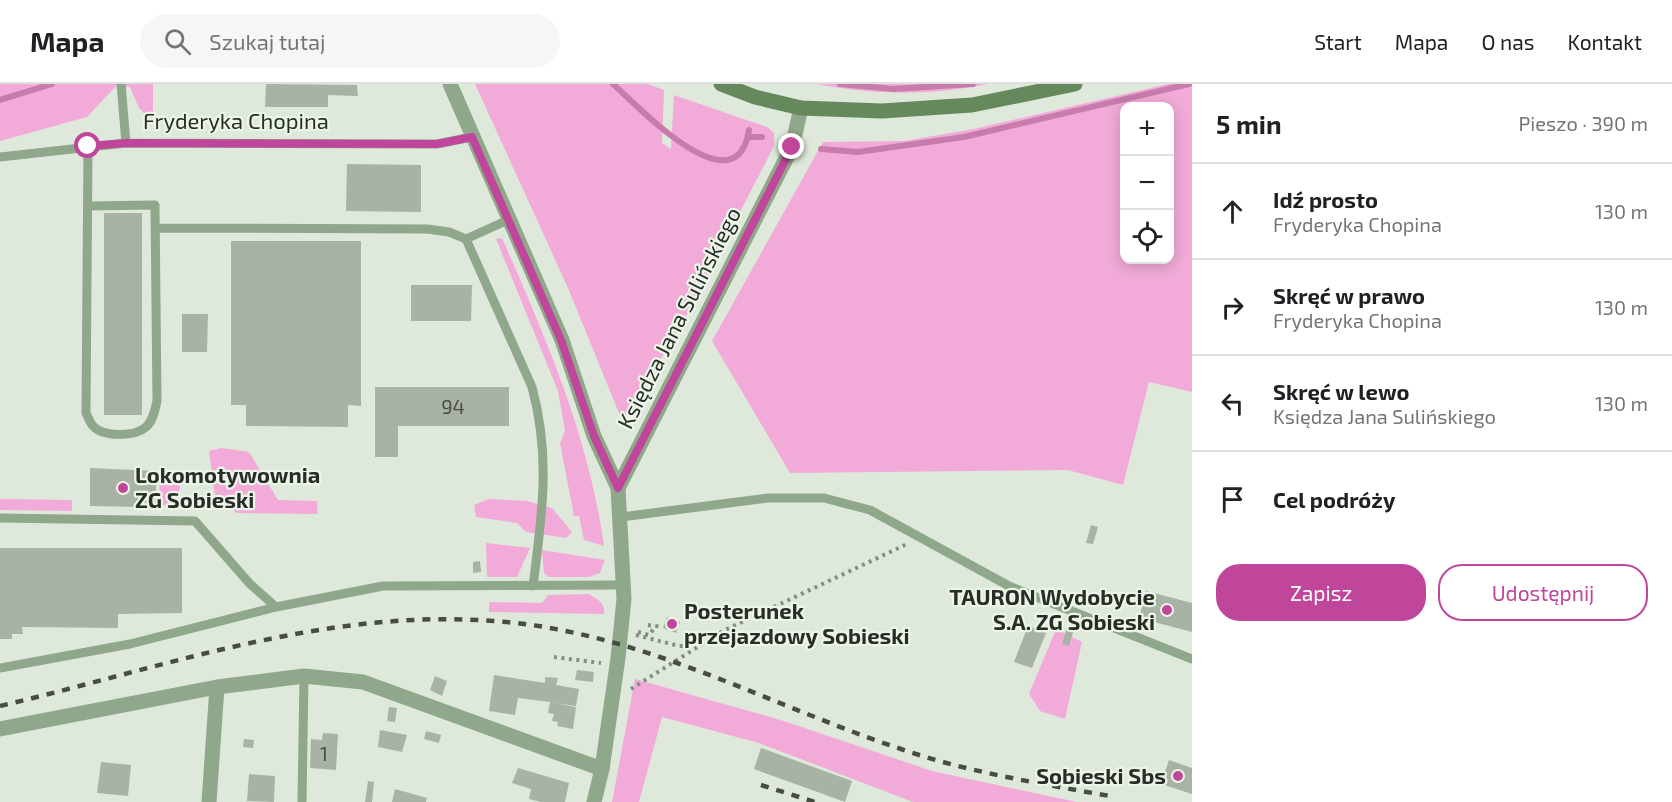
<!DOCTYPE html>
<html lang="pl">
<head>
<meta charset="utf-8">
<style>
  body { margin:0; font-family:"Exo 2",sans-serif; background:#f6f6f6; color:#202124 }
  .controls { position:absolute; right:18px; top:18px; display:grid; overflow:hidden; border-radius:12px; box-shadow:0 3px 15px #0003 }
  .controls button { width:54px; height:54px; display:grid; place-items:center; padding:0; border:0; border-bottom:2px solid #e0e0e0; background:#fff; color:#202124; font:30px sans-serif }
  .stop { position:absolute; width:18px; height:18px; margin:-14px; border:4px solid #bf469b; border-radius:50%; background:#fff }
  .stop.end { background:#bf469b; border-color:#fff; box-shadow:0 2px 6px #0008 }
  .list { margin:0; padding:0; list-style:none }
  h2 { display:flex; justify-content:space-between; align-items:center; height:78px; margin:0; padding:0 24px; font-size:26px }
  h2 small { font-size:20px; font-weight:400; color:#757577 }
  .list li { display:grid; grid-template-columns:39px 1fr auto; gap:18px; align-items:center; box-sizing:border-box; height:96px; padding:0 24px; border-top:2px solid #e0e0e0 }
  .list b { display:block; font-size:22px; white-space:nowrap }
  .list p { margin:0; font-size:20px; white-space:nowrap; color:#757577 }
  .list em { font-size:20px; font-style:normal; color:#757577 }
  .actions { display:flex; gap:12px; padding:18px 24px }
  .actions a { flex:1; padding:14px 0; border:2px solid #bf469b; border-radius:24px; text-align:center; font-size:21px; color:#bf469b }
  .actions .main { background:#bf469b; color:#fff }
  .icon { flex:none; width:33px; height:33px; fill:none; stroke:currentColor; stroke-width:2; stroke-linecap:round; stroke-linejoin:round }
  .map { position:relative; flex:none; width:1192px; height:718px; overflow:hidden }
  header { display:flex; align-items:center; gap:36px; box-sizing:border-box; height:84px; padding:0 30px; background:#fff; border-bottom:2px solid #e0e0e0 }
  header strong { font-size:28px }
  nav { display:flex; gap:33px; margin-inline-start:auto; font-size:21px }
  .search { width:420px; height:54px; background:#f6f6f6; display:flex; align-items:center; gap:15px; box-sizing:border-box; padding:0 21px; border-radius:33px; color:#757577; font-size:22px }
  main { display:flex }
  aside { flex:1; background:#fff }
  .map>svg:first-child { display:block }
  .green { fill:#f2abd8; fill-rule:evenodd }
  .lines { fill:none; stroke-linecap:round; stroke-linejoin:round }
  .stream { stroke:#c77cac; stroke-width:6 }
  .building { fill:#a8b2a5 }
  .path { stroke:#868d84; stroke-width:4; stroke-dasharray:3 4.5; stroke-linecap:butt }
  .service { stroke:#8fa78a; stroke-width:9 }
  .minor { stroke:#8fa78a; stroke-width:15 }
  .tertiary { stroke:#8fa78a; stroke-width:15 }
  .secondary { stroke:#65895d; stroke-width:15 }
  .rail { stroke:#474c46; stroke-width:4.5; stroke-dasharray:8 8; stroke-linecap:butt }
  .route { stroke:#bf469b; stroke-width:8 }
  .poi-dot { fill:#bf469b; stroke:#ebf6e8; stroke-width:2 }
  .labels { text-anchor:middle; stroke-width:4.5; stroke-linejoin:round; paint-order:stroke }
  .number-label { font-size:20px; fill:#494e47 }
  .street-label { font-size:22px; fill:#292d28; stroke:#ebf6e8 }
  .poi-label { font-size:22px; font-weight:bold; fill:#292d28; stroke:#ebf6e8; text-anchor:start }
</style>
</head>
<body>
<header>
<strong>Mapa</strong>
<div class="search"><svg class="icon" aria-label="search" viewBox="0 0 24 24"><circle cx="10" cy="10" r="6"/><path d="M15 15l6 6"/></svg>Szukaj tutaj</div>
<nav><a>Start</a><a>Mapa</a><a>O nas</a><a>Kontakt</a></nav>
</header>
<main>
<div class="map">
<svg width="1192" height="718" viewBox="0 0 1192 718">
  <rect width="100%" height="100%" fill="#dee9db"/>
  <path class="green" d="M0,0H153V38L139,24L130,3L116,2L87,33L0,57Z
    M475,0H648L664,6L662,59L671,65L674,11L767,43L774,49V62L689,227L623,339L568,204Z
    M816,0H988C929,12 876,11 816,0Z
    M1168,0H1192V308L1149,298L1123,401L1068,386L790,389L712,257L823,58L904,57L974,45ZM1124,22H1170V176H1124Z
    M502,154C546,254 589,353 604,462L584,456L579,432H574L560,359L565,347L558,307L496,155Z
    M221,364L249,368L278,416L317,417L318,430L237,429L215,412L209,367Z
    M160,389H180L179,422L159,421Z
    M0,415L72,416V427L0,426Z
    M489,415L527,417L552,424L572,448L566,454L526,448L517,439L476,433L474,421Z
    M486,459L530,464L517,493H487Z
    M542,466L605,476L600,489L589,493H549L544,489Z
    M589,510C598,516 605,518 604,530L489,528V518L542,519L548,511Z
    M1056,545L1082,558L1065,635L1040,627L1029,610Z
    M635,595L784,637L932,687L1077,718H913L759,659L662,633L639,718H612Z"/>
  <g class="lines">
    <path class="stream" d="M613,0C636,20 736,128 749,46
      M840,0L893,5L973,0
      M0,16L52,0
      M748,53H762
      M821,65L858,68L964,53L1189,0"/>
  </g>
  <path class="building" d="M266,0L357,1L358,12L328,11V23H265Z
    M347,80L421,81V128L346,127Z
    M104,129H142V331H104Z
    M231,157H361V322L348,321V343L246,342V321H231Z
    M411,201H472L471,237H411Z
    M182,230H208L207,268H182Z
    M375,303H509V342H398V373H375Z
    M90,384L156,387V420H141L140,423L90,422Z
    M1091,441L1098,443L1093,460L1086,459Z
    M0,464H182V529L118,530V544L22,543L23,550H12V555H0Z
    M480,477L481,488L473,489V478Z
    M1146,507L1192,519V548L1139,534Z
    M667,533L680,538L676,549L663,544Z
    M1028,542L1046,549L1032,584L1014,578Z
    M1067,543L1074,545L1069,562L1062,560Z
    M577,586L594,588L593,598L575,596Z
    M494,591L545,599V593L558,594L556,601L579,605L576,622L554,619L576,623L573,645L557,642L558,638L552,637L554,630L548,629L550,618L518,614L515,631L489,627Z
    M435,592L447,597L442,612L430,606Z
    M389,623L397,624L395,638L387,637Z
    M380,646L407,651L402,668L378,663Z
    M426,647L441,651L439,659L424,655Z
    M323,649L338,650L336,686L310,684L311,655L322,656Z
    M244,655L254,656L253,664L243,663Z
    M761,664L852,697L845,718L754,685Z
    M1169,676L1192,684V710L1161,700Z
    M101,678L131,681L128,712L97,709Z
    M518,684L569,699L565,718H541L529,715L531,705L512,699Z
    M249,690L275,692L274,718L247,717Z
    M368,697L374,698L372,718H365Z
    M395,705L427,714L426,718H392Z"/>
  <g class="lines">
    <path class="path" d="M648,541L663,543
      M638,548L649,551L656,542
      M636,551L679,562H694
      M554,573L601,579
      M631,605L723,547L907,460"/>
    <path class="service" d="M121,0L126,59
      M88,62L86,329C88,333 90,339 93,342C103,353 135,353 146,343C153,337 155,326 157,317L155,121L89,122
      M0,73L126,59L437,60L472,53
      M508,136L466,155L532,303C551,373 542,431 533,502
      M155,144L427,145L449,148L466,155
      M621,433L768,414H824L870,426L1009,502L1192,575
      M0,434L195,437L250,500L276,523
      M0,584L130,560L276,523L383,502L624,501
      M302,718L304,592"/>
    <path class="minor" d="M0,645L217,603L304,592L363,598L602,685
      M209,718L217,603"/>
    <path class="tertiary" d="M450,0L562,256L594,352L618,404
      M594,718L602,685L618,574L624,515L618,404L792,63L801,24"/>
    <path class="secondary" d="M721,0L755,13L801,24L882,27L972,21L1075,0"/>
    <path class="rail" d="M0,622C162,584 324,524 494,537C639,547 766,620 901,665C970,689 1044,700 1115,713
      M761,701L815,718"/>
  </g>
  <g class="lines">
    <path class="route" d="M88,62L126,59L437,60L472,53L561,256L594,352L618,404L792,63"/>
  </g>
  <g class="poi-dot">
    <circle cx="123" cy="404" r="6"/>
    <circle cx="1167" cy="526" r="6"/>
    <circle cx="672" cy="540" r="6"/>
    <circle cx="1178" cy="692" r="6"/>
  </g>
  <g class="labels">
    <g class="number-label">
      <text x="453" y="330">94</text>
      <text x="324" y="677">1</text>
    </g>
    <g class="street-label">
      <text x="236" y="45">Fryderyka Chopina</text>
      <text transform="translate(679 234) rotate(-63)" y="8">Księdza Jana Sulińskiego</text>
    </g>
    <g class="poi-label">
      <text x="135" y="399">Lokomotywownia<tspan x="135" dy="25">ZG Sobieski</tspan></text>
      <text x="1155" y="521" text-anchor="end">TAURON Wydobycie<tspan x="1155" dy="25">S.A. ZG Sobieski</tspan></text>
      <text x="684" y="535">Posterunek<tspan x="684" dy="25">przejazdowy Sobieski</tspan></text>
      <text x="1166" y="700" text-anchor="end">Sobieski Sbs</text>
    </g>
  </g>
</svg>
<div class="controls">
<button>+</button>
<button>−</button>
<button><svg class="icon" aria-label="locate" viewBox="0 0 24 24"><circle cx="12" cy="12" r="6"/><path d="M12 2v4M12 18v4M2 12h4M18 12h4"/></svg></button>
</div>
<div class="stop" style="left:88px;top:62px"></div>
<div class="stop end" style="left:792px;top:63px"></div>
</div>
<aside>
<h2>5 min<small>Pieszo · 390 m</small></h2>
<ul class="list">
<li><svg class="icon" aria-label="ahead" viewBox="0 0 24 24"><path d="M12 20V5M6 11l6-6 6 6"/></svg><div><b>Idź prosto</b><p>Fryderyka Chopina</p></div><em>130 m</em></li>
<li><svg class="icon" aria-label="right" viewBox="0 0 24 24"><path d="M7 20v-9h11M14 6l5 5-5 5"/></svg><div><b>Skręć w prawo</b><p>Fryderyka Chopina</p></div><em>130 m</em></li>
<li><svg class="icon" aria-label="left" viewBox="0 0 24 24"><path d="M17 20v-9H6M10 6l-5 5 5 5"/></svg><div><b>Skręć w lewo</b><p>Księdza Jana Sulińskiego</p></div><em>130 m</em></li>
<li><svg class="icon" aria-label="arrive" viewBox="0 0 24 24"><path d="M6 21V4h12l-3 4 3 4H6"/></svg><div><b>Cel podróży</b></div></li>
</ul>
<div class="actions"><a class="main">Zapisz</a><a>Udostępnij</a></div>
</aside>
</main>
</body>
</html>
